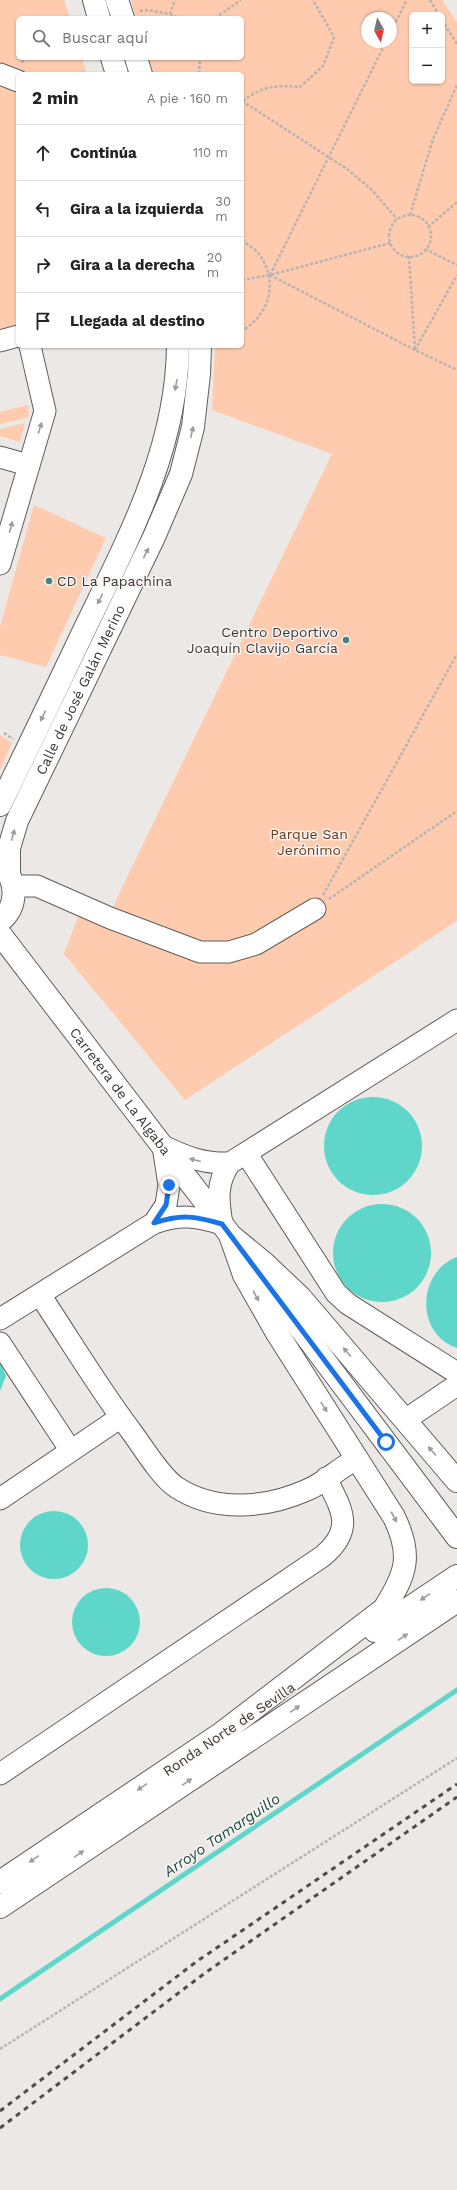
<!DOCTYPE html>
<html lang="es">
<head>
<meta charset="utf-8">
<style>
  body { margin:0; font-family:"Work Sans",sans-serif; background:#f6f6f6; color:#222 }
  .controls { position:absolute; right:12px; top:12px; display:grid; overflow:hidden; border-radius:6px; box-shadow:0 1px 3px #0004 }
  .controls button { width:36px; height:36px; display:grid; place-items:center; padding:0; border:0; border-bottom:1px solid #e0e0e0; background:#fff; color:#222; font:20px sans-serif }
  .compass { position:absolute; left:361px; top:12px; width:36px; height:36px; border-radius:50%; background:#fff; box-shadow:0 1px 3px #0004; rotate:172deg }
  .stop { position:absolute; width:12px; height:12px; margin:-9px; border:3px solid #1a73e8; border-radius:50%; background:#fff }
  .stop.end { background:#1a73e8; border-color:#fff; box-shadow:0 1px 4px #0008 }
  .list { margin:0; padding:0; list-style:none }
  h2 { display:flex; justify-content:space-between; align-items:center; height:52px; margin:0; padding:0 16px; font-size:17px }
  h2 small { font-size:13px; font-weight:400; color:#767676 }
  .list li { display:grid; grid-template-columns:26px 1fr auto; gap:12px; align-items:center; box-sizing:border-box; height:56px; padding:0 16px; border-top:1px solid #e0e0e0 }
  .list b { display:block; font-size:15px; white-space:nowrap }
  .list em { font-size:13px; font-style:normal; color:#767676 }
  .icon { flex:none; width:22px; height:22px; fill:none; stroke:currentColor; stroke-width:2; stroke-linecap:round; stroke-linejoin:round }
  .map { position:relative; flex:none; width:457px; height:2190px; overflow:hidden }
  .search { position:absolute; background:#fff; box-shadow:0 1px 3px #0004; left:16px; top:16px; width:228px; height:44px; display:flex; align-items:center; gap:10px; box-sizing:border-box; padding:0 14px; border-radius:6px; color:#767676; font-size:15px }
  .panel { position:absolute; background:#fff; box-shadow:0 1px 3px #0004; left:16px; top:72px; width:228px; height:276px; border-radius:6px }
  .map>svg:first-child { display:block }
  .green { fill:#fecbae; fill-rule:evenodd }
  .water { fill:#5fd6ca }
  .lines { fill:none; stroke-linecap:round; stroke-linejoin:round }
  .stream { stroke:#5fd6ca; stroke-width:5 }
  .minor-tunnel { stroke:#c9c5c2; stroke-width:21; stroke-dasharray:21 10; stroke-linecap:butt }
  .minor-casing { stroke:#625d5b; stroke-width:23 }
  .major-casing { stroke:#625d5b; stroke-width:24 }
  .highway-casing { stroke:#625d5b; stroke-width:24 }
  .path { stroke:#b7b3b1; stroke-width:2.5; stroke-dasharray:3 2; stroke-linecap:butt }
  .minor { stroke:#fff; stroke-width:21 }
  .major { stroke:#fff; stroke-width:22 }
  .highway { stroke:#fff; stroke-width:22 }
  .rail { stroke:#4f4d4c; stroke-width:3; stroke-dasharray:5 5; stroke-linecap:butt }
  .oneway { fill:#9d9c9c }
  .route { stroke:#1a73e8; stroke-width:5 }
  .poi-dot { fill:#3f867e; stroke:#faf5f2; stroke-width:1.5 }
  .labels { text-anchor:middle; stroke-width:3; stroke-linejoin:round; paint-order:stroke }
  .poi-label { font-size:14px; fill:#3b3938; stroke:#faf5f2; text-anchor:start }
  .street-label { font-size:14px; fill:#3b3938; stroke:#faf5f2 }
  .park-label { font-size:14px; fill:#693817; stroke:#faf5f2 }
  .water-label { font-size:15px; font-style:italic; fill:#144944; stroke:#faf5f2 }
</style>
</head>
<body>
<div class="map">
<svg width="457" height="2190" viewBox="0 0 457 2190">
  <rect width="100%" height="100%" fill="#ece8e5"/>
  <path class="green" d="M0,0H64L70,18H18V58H82L87,74H18V324L0,329Z
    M131,0H442L457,22V921L185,1100L64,954L79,914L110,918L117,898L332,454L212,410L215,346H242V74H154L149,58H242V18H136ZM412,15H442V81H412ZM367,18H391V42H367Z
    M28,405L29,417L0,424V412Z
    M25,423L20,442L0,436V429Z
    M34,505L106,538L46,667L0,655V627Z
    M0,735L12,743L0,770Z"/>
  <path class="water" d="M324 1146a49 49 0 1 1 98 0a49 49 0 1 1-98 0Z
    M333 1253a49 49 0 1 1 98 0a49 49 0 1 1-98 0Z
    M457,1257V1348C415,1334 417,1272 457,1257Z
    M0,1362L6,1376L0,1391Z
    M20 1545a34 34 0 1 1 68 0a34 34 0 1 1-68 0Z
    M72 1622a34 34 0 1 1 68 0a34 34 0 1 1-68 0Z"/>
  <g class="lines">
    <path class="stream" d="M0,1999L457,1690"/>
    <path class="minor-tunnel" d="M348,1464L411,1416"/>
    <defs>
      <path id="minor" d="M0,74L18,81
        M0,341L18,336
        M0,457L28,465
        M0,564L45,411L30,346
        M13,886H37L110,918L200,952H229L256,944L315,909
        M163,1146C185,1157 205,1164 230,1163
        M246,1153L336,1293L348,1304L457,1373
        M154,1223L166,1205L169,1185L163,1146
        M40,1295C70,1340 98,1387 131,1431C143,1447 160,1476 176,1487C215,1513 267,1508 307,1490C322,1484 335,1472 348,1464
        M0,1319L154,1223C181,1214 195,1216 222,1224C218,1200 216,1183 230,1163L457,1020
        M0,1343L71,1451
        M411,1416L457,1385
        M0,1499L121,1417
        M0,1774L323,1556C355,1529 342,1510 326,1478"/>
      <g id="major">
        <path d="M94,0L99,18"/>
        <path d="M117,0L123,18"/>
        <path d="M112,58L117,74"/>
        <path d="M136,58L141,74"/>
        <path d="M0,805C30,744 59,683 88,622C131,534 177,446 178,346"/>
        <path d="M0,863C17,879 19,906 0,921"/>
        <path id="s1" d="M9,874V848L17,821L154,537L181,474L193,427L199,374L200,346"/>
        <path id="s2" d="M0,934L222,1224L457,1537"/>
      </g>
      <path id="highway" d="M230,1235L264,1263L300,1297L457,1481
        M375,1631L457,1576
        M210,1742L384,1609C406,1574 413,1556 394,1517L277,1333L244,1275L230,1235
        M0,1882L222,1733
        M0,1907L457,1601"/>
    </defs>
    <use href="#minor" class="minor-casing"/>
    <use href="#major" class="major-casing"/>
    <use href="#highway" class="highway-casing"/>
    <path class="path" d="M430,0L439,15
      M140,11L145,10L170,14L175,0
      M170,14L178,18
      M215,18L241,0
      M442,20L457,44
      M391,31L407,0
      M21,62L29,58
      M199,74L200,58
      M242,101L347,169L371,189L397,219
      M243,101C262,86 276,85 300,87L323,66L334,37L313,0
      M410,215L433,139L457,85
      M389 236a21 21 0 1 1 42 0a21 21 0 1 1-42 0Z
      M428,227L457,202
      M242,240C247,244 255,249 259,254C279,281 270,314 242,331
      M425,249L457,265
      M409,256L415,350
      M270,275L386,42
      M270,275L415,350L457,370
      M242,280L270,275L390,243
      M415,350L457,275
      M4,733L13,739
      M323,895L457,654
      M329,899L457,811
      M0,2049L457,1758"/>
    <use href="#minor" class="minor"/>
    <use href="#major" class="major"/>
    <use href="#highway" class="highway"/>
    <path class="rail" d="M0,2111L196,1962L457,1784
      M0,2128L205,1973L457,1797"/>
  </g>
  <defs><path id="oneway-solid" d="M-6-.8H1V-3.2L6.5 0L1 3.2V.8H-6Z"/></defs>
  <g class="oneway">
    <use href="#oneway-solid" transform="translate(176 385) rotate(100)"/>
    <use href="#oneway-solid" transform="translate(40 428) rotate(-73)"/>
    <use href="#oneway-solid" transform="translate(192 432) rotate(-77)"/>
    <use href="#oneway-solid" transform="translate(11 527) rotate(-74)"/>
    <use href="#oneway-solid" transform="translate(146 553) rotate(-64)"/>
    <use href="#oneway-solid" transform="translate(100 599) rotate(116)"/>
    <use href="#oneway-solid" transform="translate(43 716) rotate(116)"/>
    <use href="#oneway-solid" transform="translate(13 835) rotate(-74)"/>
    <use href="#oneway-solid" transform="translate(195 1160) rotate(-165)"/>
    <use href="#oneway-solid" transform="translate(256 1296) rotate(61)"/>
    <use href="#oneway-solid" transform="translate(347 1352) rotate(-131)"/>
    <use href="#oneway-solid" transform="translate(324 1407) rotate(58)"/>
    <use href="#oneway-solid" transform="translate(432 1451) rotate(-131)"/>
    <use href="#oneway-solid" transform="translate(394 1517) rotate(61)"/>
    <use href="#oneway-solid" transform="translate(425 1597) rotate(146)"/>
    <use href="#oneway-solid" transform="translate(403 1637) rotate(-34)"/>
    <use href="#oneway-solid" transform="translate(295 1709) rotate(-34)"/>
    <use href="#oneway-solid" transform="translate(187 1782) rotate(-34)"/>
    <use href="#oneway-solid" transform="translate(142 1787) rotate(146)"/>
    <use href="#oneway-solid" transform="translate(79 1854) rotate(-34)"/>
    <use href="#oneway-solid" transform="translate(34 1859) rotate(146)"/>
  </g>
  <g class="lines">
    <path class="route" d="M169,1185L166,1205L154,1223C181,1214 195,1216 222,1224L386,1442"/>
  </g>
  <g class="poi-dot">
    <circle cx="49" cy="581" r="4"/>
    <circle cx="346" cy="640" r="4"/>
  </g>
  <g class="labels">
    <g class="poi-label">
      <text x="57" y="586">CD La Papachina</text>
      <text x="338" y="637" text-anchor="end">Centro Deportivo<tspan x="338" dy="16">Joaquín Clavijo García</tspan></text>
    </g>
    <g class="street-label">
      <text dy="5" stroke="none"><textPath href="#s1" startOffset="200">Calle de José Galán Merino</textPath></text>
      <text dy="5" stroke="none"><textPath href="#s2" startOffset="198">Carretera de La Algaba</textPath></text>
      <text transform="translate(229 1729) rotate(-34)" y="5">Ronda Norte de Sevilla</text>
    </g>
    <g class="park-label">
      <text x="309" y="839">Parque San<tspan x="309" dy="16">Jerónimo</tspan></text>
    </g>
    <g class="water-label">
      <text transform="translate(222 1835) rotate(-34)" y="5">Arroyo Tamarguillo</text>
    </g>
  </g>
</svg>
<div class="controls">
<button>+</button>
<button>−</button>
</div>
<svg class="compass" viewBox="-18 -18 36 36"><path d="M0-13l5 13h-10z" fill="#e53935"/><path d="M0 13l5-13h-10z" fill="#767676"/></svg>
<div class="stop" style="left:386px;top:1442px"></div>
<div class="stop end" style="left:169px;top:1185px"></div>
<div class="search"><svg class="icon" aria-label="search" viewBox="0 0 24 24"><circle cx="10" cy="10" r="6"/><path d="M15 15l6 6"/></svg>Buscar aquí</div>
<section class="panel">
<h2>2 min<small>A pie · 160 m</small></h2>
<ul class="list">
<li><svg class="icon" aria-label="ahead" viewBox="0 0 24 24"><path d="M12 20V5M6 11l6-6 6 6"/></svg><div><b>Continúa</b></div><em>110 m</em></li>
<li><svg class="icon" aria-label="left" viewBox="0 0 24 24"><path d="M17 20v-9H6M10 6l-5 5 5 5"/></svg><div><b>Gira a la izquierda</b></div><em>30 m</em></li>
<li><svg class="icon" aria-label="right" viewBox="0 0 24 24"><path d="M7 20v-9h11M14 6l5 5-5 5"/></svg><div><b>Gira a la derecha</b></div><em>20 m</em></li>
<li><svg class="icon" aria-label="arrive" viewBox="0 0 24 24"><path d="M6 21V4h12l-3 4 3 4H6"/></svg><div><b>Llegada al destino</b></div></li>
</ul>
</section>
</div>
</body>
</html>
